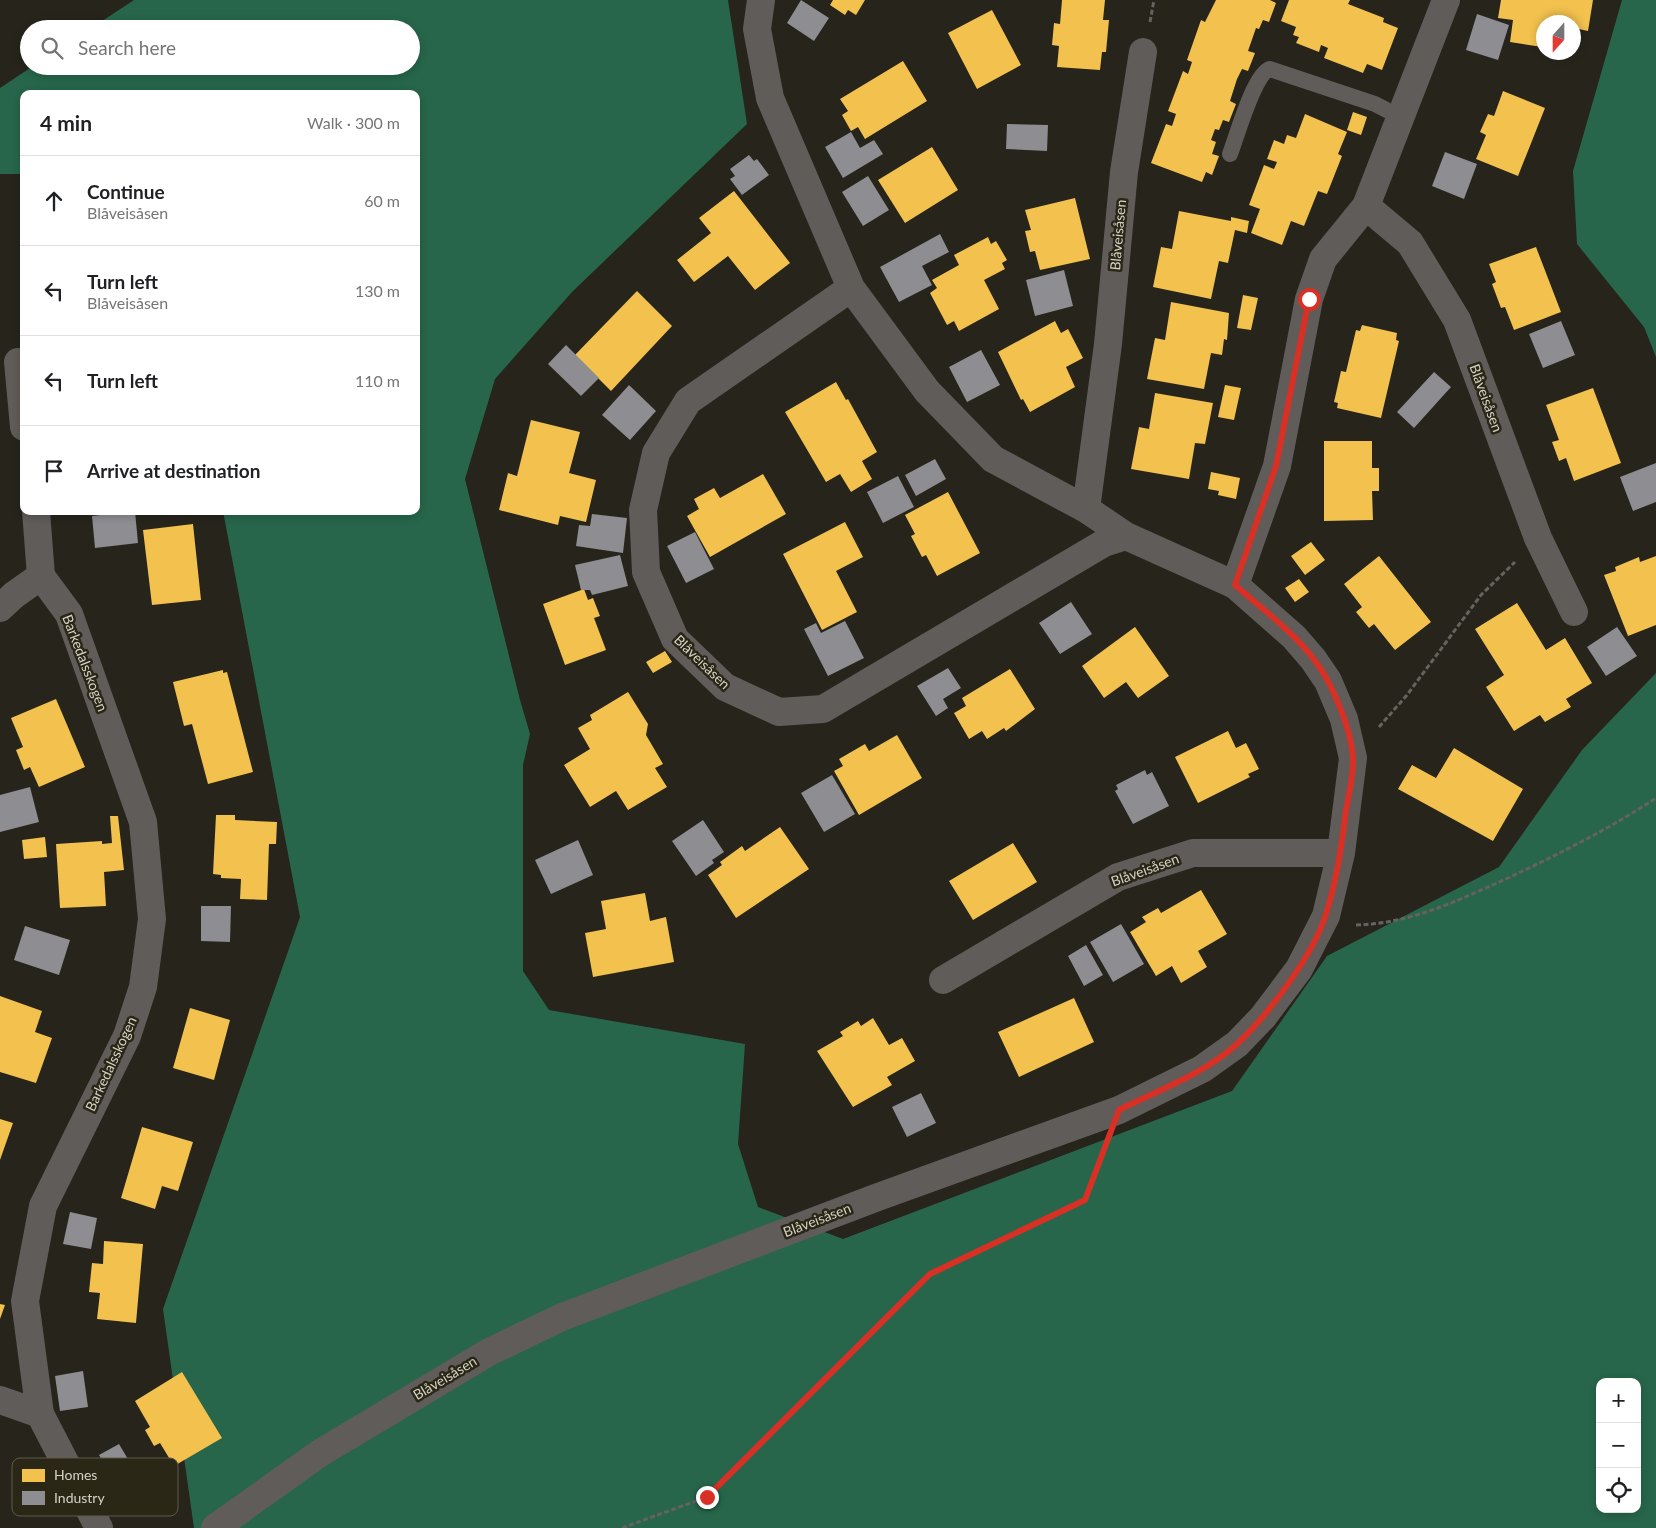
<!DOCTYPE html>
<html lang="en">
<head>
<meta charset="utf-8">
<style>
  body { margin:0; font-family:Lato,sans-serif; background:#f6f6f6; color:#202124 }
  .controls { position:absolute; right:15px; bottom:15px; display:grid; overflow:hidden; border-radius:10px; box-shadow:0 2px 8px #0003 }
  .controls button { width:45px; height:45px; display:grid; place-items:center; padding:0; border:0; border-bottom:1px solid #e0e0e0; background:#fff; color:#202124; font:25px sans-serif }
  .compass { position:absolute; left:1536px; top:15px; width:45px; height:45px; border-radius:50%; background:#fff; box-shadow:0 2px 8px #0003; rotate:201deg }
  .stop { position:absolute; width:15px; height:15px; margin:-11px; border:4px solid #d93025; border-radius:50%; background:#fff }
  .stop.end { background:#d93025; border-color:#fff; box-shadow:0 1px 5px #0008 }
  .list { margin:0; padding:0; list-style:none }
  h2 { display:flex; justify-content:space-between; align-items:center; height:65px; margin:0; padding:0 20px; font-size:21px }
  h2 small { font-size:16px; font-weight:400; color:#757577 }
  .list li { display:grid; grid-template-columns:32px 1fr auto; gap:15px; align-items:center; box-sizing:border-box; height:90px; padding:0 20px; border-top:1px solid #e0e0e0 }
  .list b { display:block; font-size:19px; white-space:nowrap }
  .list p { margin:0; font-size:16px; white-space:nowrap; color:#757577 }
  .list em { font-size:16px; font-style:normal; color:#757577 }
  .icon { flex:none; width:28px; height:28px; fill:none; stroke:currentColor; stroke-width:2; stroke-linecap:round; stroke-linejoin:round }
  .map { position:relative; flex:none; width:1656px; height:1528px; overflow:hidden }
  .search { position:absolute; background:#fff; box-shadow:0 2px 8px #0003; left:20px; top:20px; width:400px; height:55px; display:flex; align-items:center; gap:12px; box-sizing:border-box; padding:0 18px; border-radius:28px; color:#757577; font-size:19px }
  .panel { position:absolute; background:#fff; box-shadow:0 2px 8px #0003; left:20px; top:90px; width:400px; height:425px; border-radius:10px }
  .map>svg:first-child { display:block }
  .forest { fill:#27664b; fill-rule:evenodd }
  .homes { fill:#f2c14e }
  .industry { fill:#8d8d92 }
  .lines { fill:none; stroke-linecap:round; stroke-linejoin:round }
  .path { stroke:#656260; stroke-width:3; stroke-dasharray:5 2.5; stroke-linecap:butt }
  .lane { stroke:#5f5c5a; stroke-width:16 }
  .street { stroke:#5f5c5a; stroke-width:28 }
  .route { stroke:#d93025; stroke-width:6 }
  .labels { text-anchor:middle; stroke-width:5; stroke-linejoin:round; paint-order:stroke }
  .street-label { font-size:14px; fill:#d4d2c7; stroke:#2b2716 }
  .key { fill:#2b2716; stroke:#5e5a4b; stroke-width:1 }
  .key-label { font-size:14px; fill:#d4d2c7 }
</style>
</head>
<body>
<div class="map">
<svg width="1656" height="1528" viewBox="0 0 1656 1528">
  <rect width="100%" height="100%" fill="#26241b"/>
  <path class="forest" d="M134,0H728L747,124L572,292L495,379L465,479L520,700L530,734L523,765V971L549,1010L745,1044L738,1144L758,1207L843,1239L1232,1091L1327,956L1499,867L1582,750L1656,673V1528H194L163,1309L300,917L223,511H416V94H24V174H0V88L33,66H411V29H90ZM1600,1382H1637V1509H1600Z
    M1622,0H1656V357L1644,327L1577,244L1573,171Z"/>
  <path class="homes" d="M833,0H865L856,15L848,10L845,15L830,5Z
    M1062,0H1105L1103,20H1109L1106,52H1102L1100,70L1057,67L1059,46L1052,45L1054,23L1060,24Z
    M1216,0H1270L1276,3L1269,22L1263,20L1259,29L1256,28L1248,51L1255,53L1248,71L1242,69L1237,79L1230,101L1236,104L1229,122L1223,120L1219,130L1215,129L1211,140L1216,142L1212,154L1219,156L1212,175L1206,172L1202,182L1151,163L1166,124L1172,126L1176,114L1168,111L1183,71L1188,74L1192,62L1187,60L1201,20L1205,22Z
    M1289,0H1350L1348,4L1384,18L1383,22L1398,28L1382,70L1367,64L1363,73L1324,58L1328,48L1321,45L1319,52L1296,43L1299,37L1293,35L1296,27L1281,21Z
    M1501,0H1593L1588,31L1574,28V22H1544L1542,47L1510,42L1513,20L1498,18Z
    M992,10L1021,65L977,89L948,33Z
    M903,61L927,101L865,139L858,127L851,131L842,115L848,111L840,99Z
    M1503,91L1545,108L1518,176L1476,159L1486,135L1480,132L1488,114L1494,116Z
    M1353,112L1367,117L1361,135L1347,130Z
    M1305,114L1347,132L1338,154L1342,156L1327,194L1318,191L1304,226L1291,221L1282,245L1251,233L1260,209L1249,205L1264,165L1274,169L1277,162L1267,159L1274,140L1284,144L1287,135L1296,138Z
    M932,147L958,190L905,223L878,180Z
    M734,191L790,263L755,290L728,256L694,282L677,260L711,233L699,218Z
    M1075,198L1090,259L1040,270L1035,251L1030,252L1025,231L1031,230L1025,210Z
    M1179,211L1231,221V217L1249,221L1247,233L1235,230L1228,263L1219,261L1211,299L1153,287L1161,247L1172,249Z
    M988,237L991,244L996,241L1007,260L1002,263L1005,269L984,280L999,309L959,331L954,321L947,325L930,293L937,288L932,280L959,265L954,255Z
    M1536,247L1561,312L1514,330L1505,307L1501,308L1492,284L1496,282L1489,264Z
    M637,291L672,326L611,391L575,355Z
    M1243,295L1258,298L1251,330L1237,328Z
    M1171,302L1229,313L1227,340L1224,339L1222,355L1211,353L1204,389L1147,379L1155,338L1165,340Z
    M1055,321L1061,333L1068,329L1083,358L1066,367L1075,387L1030,412L1023,399L1021,400L998,352Z
    M1362,325L1397,333L1396,340L1399,341L1381,418L1337,408L1338,403L1334,402L1341,371L1346,372L1356,330L1360,331Z
    M836,382L846,400L848,399L877,452L862,461L872,479L851,492L840,474L826,482L785,412Z
    M1225,385L1241,388L1234,420L1218,417Z
    M1593,388L1621,463L1574,481L1566,458L1559,461L1552,442L1559,440L1546,405Z
    M1155,393L1213,403L1205,444L1195,443L1189,479L1131,469L1139,427L1149,429Z
    M531,420L580,432L569,473L596,480L586,522L560,516L558,525L499,510L508,473L517,476Z
    M1324,441H1372V468H1379V491H1372L1373,520L1324,521Z
    M1211,472L1240,478L1236,499L1218,495L1219,491L1208,489Z
    M763,474L786,514L710,557L687,516L699,509L694,499L714,488L720,498Z
    M948,492L980,553L937,576L926,555L922,557L911,536L915,534L905,515Z
    M845,522L863,557L836,571L857,612L822,630L783,554Z
    M193,524L201,600L152,605L143,530Z
    M1311,542L1325,560L1305,575L1291,556Z
    M1379,556L1431,622L1395,650L1374,624L1369,628L1356,612L1362,607L1344,584Z
    M1656,556V625L1628,636L1604,575L1616,571L1615,567L1639,557L1640,562Z
    M1299,579L1309,592L1295,602L1285,588Z
    M584,589L588,600L593,598L600,616L594,618L606,650L565,665L543,604Z
    M1517,603L1546,650L1565,638L1592,683L1566,699L1571,707L1545,722L1540,715L1514,731L1486,687L1504,675L1475,629Z
    M1135,627L1169,676L1138,698L1126,682L1104,698L1082,666Z
    M665,651L672,662L653,673L646,662Z
    M1010,669L1035,709L1006,731L1004,728L987,739L982,731L969,739L954,713L966,706L962,698Z
    M223,670V673L227,672L253,772L208,784L192,724L184,726L173,682Z
    M628,692L648,724L646,735L663,764L655,768L667,787L628,810L616,791L590,807L564,765L590,749L578,728L592,720L590,715Z
    M56,699L85,767L39,787L30,767L24,770L16,750L23,747L11,718Z
    M1228,731L1236,748L1246,743L1259,769L1248,774L1250,777L1198,803L1175,757Z
    M897,735L922,778L859,815L834,771L843,766L839,759L865,744L869,751Z
    M1454,748L1523,789L1493,841L1398,789L1412,765L1436,778Z
    M216,815H235V820L277,822L276,844H269L267,900L240,899L241,879L221,878V875L213,874Z
    M110,816H118L124,870L104,872L106,906L60,908L56,844L102,841V844L112,843Z
    M780,827L809,869L736,918L708,875L722,865L720,862L742,846L745,851Z
    M45,837L47,857L24,859L22,840Z
    M1013,843L1037,882L973,920L949,881Z
    M1201,890L1227,934L1198,951L1207,967L1181,983L1172,966L1156,976L1130,932L1146,922L1142,917L1158,908L1161,913Z
    M645,893L650,921L666,917L674,962L593,977L585,933L606,929L601,901Z
    M0,996L42,1011L35,1032L52,1038L36,1083L0,1072Z
    M1074,998L1094,1042L1019,1077L998,1032Z
    M190,1008L230,1020L214,1080L173,1068Z
    M873,1018L889,1045L902,1038L915,1061L887,1077L892,1085L853,1107L817,1051L843,1036L840,1032L858,1021L861,1026Z
    M0,1119L13,1123L0,1160Z
    M142,1127L193,1142L178,1191L162,1186L155,1209L121,1198Z
    M104,1241L143,1244L136,1323L97,1319L100,1293L89,1292L92,1263L103,1264Z
    M0,1304L5,1305L0,1319Z
    M182,1372L222,1438L174,1466L160,1443L154,1446L145,1430L150,1427L135,1401Z"/>
  <path class="industry" d="M801,0L829,18L814,41L787,23Z
    M1477,14L1509,25L1498,60L1466,50Z
    M1007,124L1048,125L1047,151L1006,149Z
    M851,132L860,148L874,140L883,154L843,178L825,147Z
    M1445,152L1477,164L1464,199L1432,186Z
    M749,155L754,161L757,159L769,175L742,195L730,179L735,176L730,169Z
    M868,176L889,210L863,226L842,192Z
    M940,234L949,252L922,266L932,285L899,302L880,267Z
    M1064,270L1073,306L1035,316L1026,280Z
    M1561,321L1575,355L1543,368L1529,334Z
    M566,345L599,378L581,396L548,364Z
    M981,350L1000,385L967,402L949,367Z
    M1434,372L1451,387L1414,428L1397,412Z
    M629,385L656,411L630,440L602,415Z
    M935,459L946,479L916,496L905,475Z
    M1656,463V502L1633,511L1620,477Z
    M898,476L914,507L883,523L867,492Z
    M135,511L138,543L95,548L92,516Z
    M592,514L627,518L623,553L576,546L579,525L590,526Z
    M695,532L714,569L686,583L667,546Z
    M620,555L628,586L592,595L590,590H581L575,565Z
    M1071,602L1092,634L1060,654L1039,623Z
    M845,621L864,658L828,676L804,629L816,623L821,633Z
    M1617,627L1637,656L1606,676L1587,647Z
    M948,668L961,688L943,699L948,708L936,716L917,686Z
    M1145,770L1147,775L1152,772L1169,806L1133,824L1115,791L1118,789L1116,785Z
    M832,775L855,814L824,832L801,793Z
    M30,787L39,822L0,832V795Z
    M703,820L724,852L712,860L714,863L696,876L672,841Z
    M578,840L593,875L551,894L535,860Z
    M201,906H231L230,942L201,941Z
    M1121,924L1144,964L1113,982L1090,942Z
    M25,926L70,940L59,975L14,960Z
    M1086,945L1103,975L1084,986L1068,956Z
    M921,1093L936,1123L907,1137L892,1107Z
    M70,1212L97,1218L91,1249L63,1244Z
    M83,1371L88,1407L60,1411L55,1376Z
    M119,1444L132,1466L112,1477L99,1455Z"/>
  <g class="lines">
    <path class="path" d="M1150,22L1154,0
      M1379,727L1407,695L1481,595L1515,562
      M1356,925C1410,924 1459,900 1508,878C1559,854 1609,829 1656,798
      M622,1528L707,1497L930,1274L1085,1200L1104,1149"/>
    <path class="lane" d="M1230,154C1237,136 1254,74 1270,69L1375,104L1400,117"/>
    <path class="street" d="M1366,206L1410,243L1457,320L1538,538L1574,612
      M851,288L688,401L656,453L643,510L646,572L675,639L725,687L779,712L823,709L1104,543L1126,536
      M18,362L24,427
      M1086,509L1108,344L1124,172L1143,52
      M36,511L41,576
      M1235,585L1277,466L1309,299L1323,259L1366,206L1446,0
      M0,608L14,595L41,576L69,614L143,822L152,919L143,987L127,1036L43,1206L25,1301L40,1414L99,1528
      M943,980L1118,877L1193,853H1341
      M0,1400L40,1414
      M215,1528L320,1453L489,1352L562,1317L878,1197L1119,1110L1202,1069L1237,1044L1263,1017L1299,969L1326,916L1341,853L1353,758L1344,719L1328,681L1313,659L1294,637L1235,585L1126,536L1086,509L993,459L927,391L851,288L770,98L757,29L761,0"/>
  </g>
  <g class="lines">
    <path class="route" d="M707,1497L930,1274L1085,1200L1119,1110C1159,1090 1204,1074 1237,1044C1268,1015 1314,954 1326,914C1337,880 1342,845 1346,810C1349,794 1354,774 1353,758C1351,733 1340,705 1329,683C1309,643 1268,614 1235,585L1276,466L1309,299"/>
  </g>
  <g class="labels">
    <g class="street-label">
      <text transform="translate(1118 235) rotate(-85)" y="5">Blåveisåsen</text>
      <text transform="translate(1486 398) rotate(70)" y="5">Blåveisåsen</text>
      <text transform="translate(702 662) rotate(44)" y="5">Blåveisåsen</text>
      <text transform="translate(85 663) rotate(69)" y="5">Barkedalsskogen</text>
      <text transform="translate(1145 870) rotate(-20)" y="5">Blåveisåsen</text>
      <text transform="translate(111 1064) rotate(-65)" y="5">Barkedalsskogen</text>
      <text transform="translate(817 1220) rotate(-21)" y="5">Blåveisåsen</text>
      <text transform="translate(445 1378) rotate(-31)" y="5">Blåveisåsen</text>
    </g>
  </g>
  <rect x="12" y="1458" width="166" height="58" rx="8" class="key"/>
  <rect x="22" y="1469" width="23" height="13" fill="#f2c14e"/>
  <rect x="22" y="1491" width="23" height="14" fill="#8d8d92"/>
  <g class="key-label">
    <text x="54" y="1480">Homes</text>
    <text x="54" y="1503">Industry</text>
  </g>
</svg>
<div class="controls">
<button>+</button>
<button>−</button>
<button><svg class="icon" aria-label="locate" viewBox="0 0 24 24"><circle cx="12" cy="12" r="6"/><path d="M12 2v4M12 18v4M2 12h4M18 12h4"/></svg></button>
</div>
<svg class="compass" viewBox="-18 -18 36 36"><path d="M0-13l5 13h-10z" fill="#e53935"/><path d="M0 13l5-13h-10z" fill="#757577"/></svg>
<div class="stop" style="left:1309px;top:299px"></div>
<div class="stop end" style="left:707px;top:1497px"></div>
<div class="search"><svg class="icon" aria-label="search" viewBox="0 0 24 24"><circle cx="10" cy="10" r="6"/><path d="M15 15l6 6"/></svg>Search here</div>
<section class="panel">
<h2>4 min<small>Walk · 300 m</small></h2>
<ul class="list">
<li><svg class="icon" aria-label="ahead" viewBox="0 0 24 24"><path d="M12 20V5M6 11l6-6 6 6"/></svg><div><b>Continue</b><p>Blåveisåsen</p></div><em>60 m</em></li>
<li><svg class="icon" aria-label="left" viewBox="0 0 24 24"><path d="M17 20v-9H6M10 6l-5 5 5 5"/></svg><div><b>Turn left</b><p>Blåveisåsen</p></div><em>130 m</em></li>
<li><svg class="icon" aria-label="left" viewBox="0 0 24 24"><path d="M17 20v-9H6M10 6l-5 5 5 5"/></svg><div><b>Turn left</b></div><em>110 m</em></li>
<li><svg class="icon" aria-label="arrive" viewBox="0 0 24 24"><path d="M6 21V4h12l-3 4 3 4H6"/></svg><div><b>Arrive at destination</b></div></li>
</ul>
</section>
</div>
</body>
</html>
